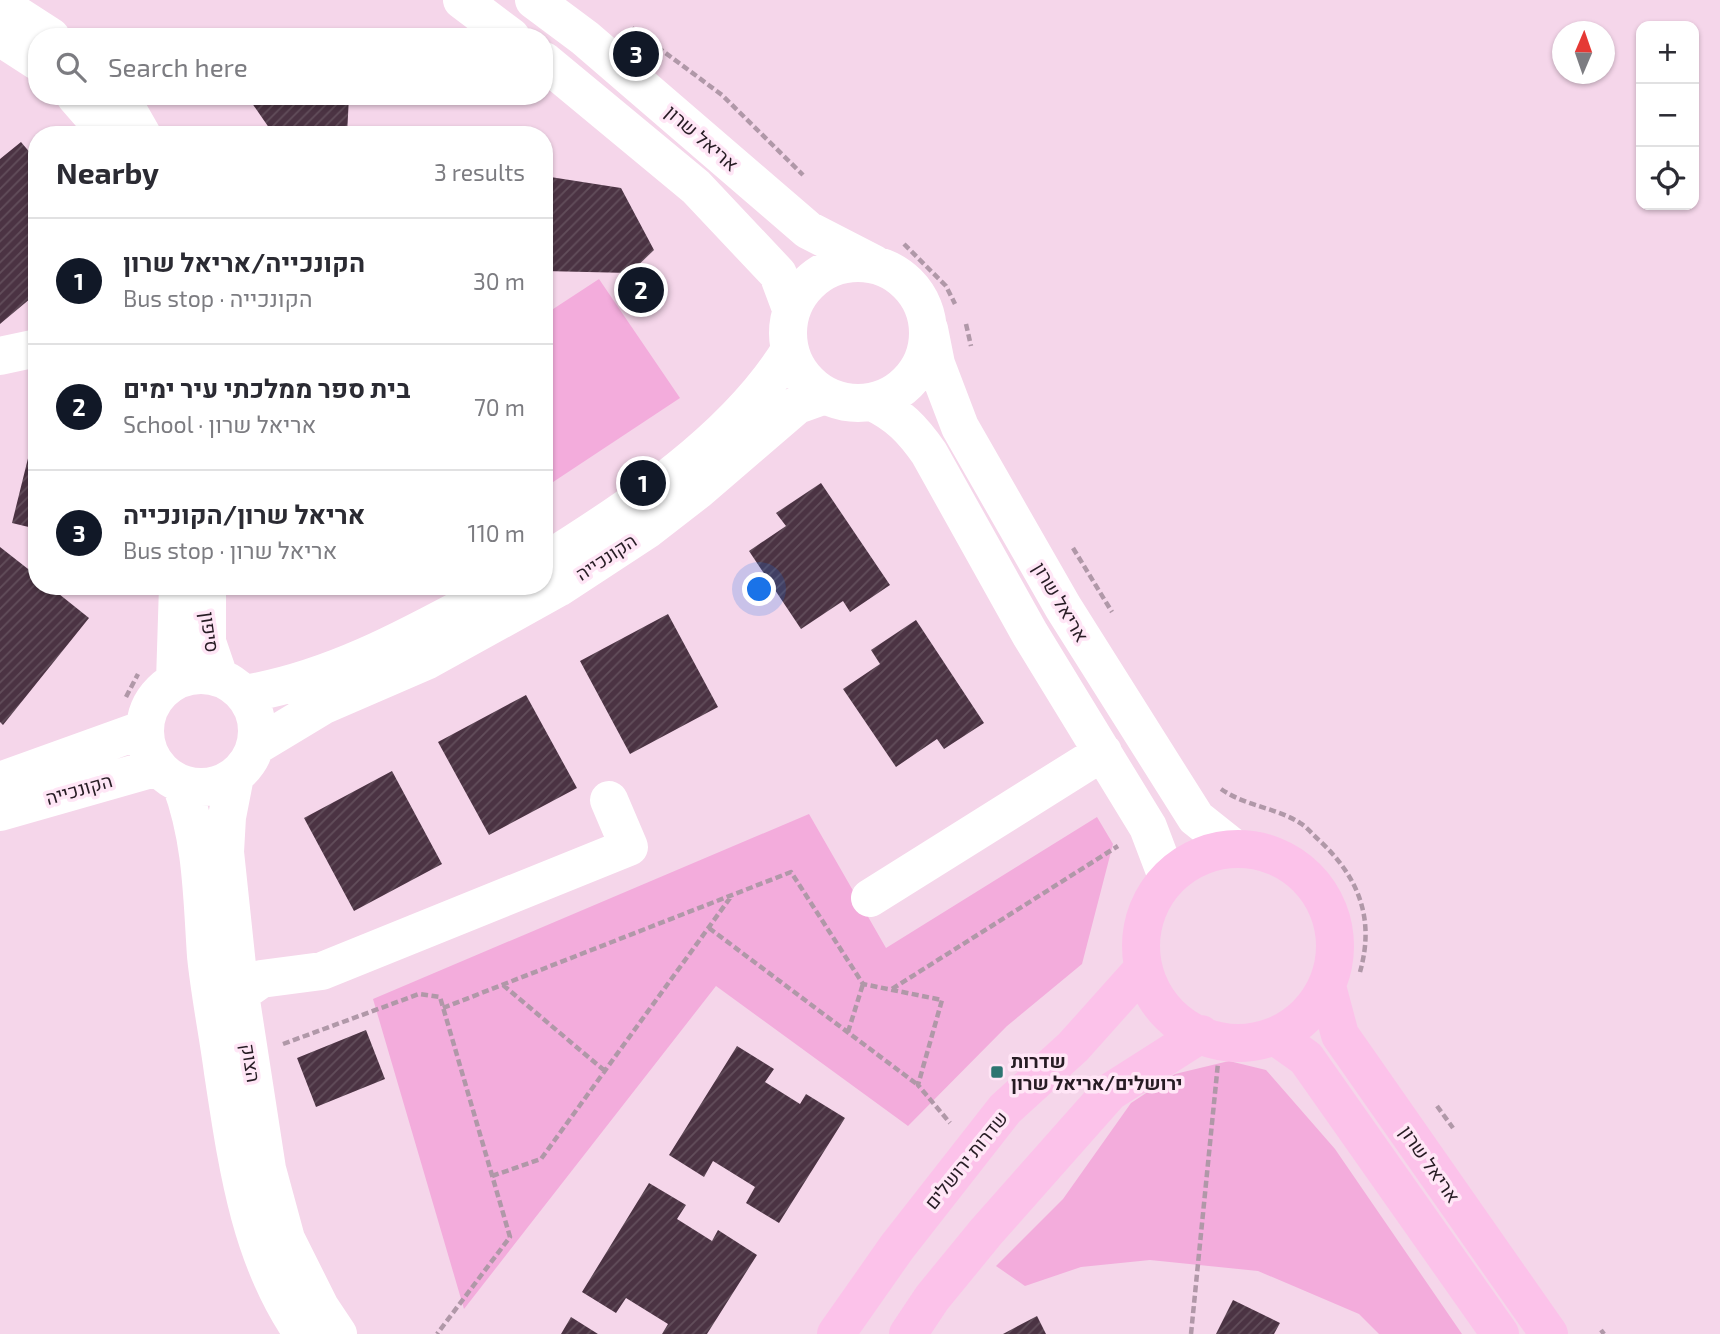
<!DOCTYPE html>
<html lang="en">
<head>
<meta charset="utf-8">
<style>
  body { margin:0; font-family:"Exo 2",Heebo,sans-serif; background:#f2f2f3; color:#2b2b33 }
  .controls { position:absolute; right:21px; top:21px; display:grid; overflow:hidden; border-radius:14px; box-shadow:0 2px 5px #0004 }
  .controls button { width:63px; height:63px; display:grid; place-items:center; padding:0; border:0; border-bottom:2px solid #e1e1e2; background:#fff; color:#2b2b33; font:35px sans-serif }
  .compass { position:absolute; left:1552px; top:21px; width:63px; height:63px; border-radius:50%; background:#fff; box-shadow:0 2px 5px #0004; rotate:2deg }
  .you { position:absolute; left:760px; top:590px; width:24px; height:24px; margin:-18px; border:5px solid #fff; border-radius:50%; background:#1a73e8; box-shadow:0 0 0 10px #1a73e833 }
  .badge { display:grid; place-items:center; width:46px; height:46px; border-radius:50%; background:#111827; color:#fff; font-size:23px; font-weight:700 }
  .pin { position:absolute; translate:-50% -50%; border:4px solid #fff; box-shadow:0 2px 7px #0006 }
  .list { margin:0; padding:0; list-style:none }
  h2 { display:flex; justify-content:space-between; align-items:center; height:91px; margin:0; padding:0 28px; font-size:30px }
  h2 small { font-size:23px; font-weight:400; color:#7c7c81 }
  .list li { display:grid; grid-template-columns:46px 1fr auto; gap:21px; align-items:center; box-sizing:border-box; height:126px; padding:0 28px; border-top:2px solid #e1e1e2 }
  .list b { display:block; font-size:26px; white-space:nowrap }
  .list p { margin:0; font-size:23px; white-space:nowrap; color:#7c7c81 }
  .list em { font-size:23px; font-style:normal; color:#7c7c81 }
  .icon { flex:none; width:38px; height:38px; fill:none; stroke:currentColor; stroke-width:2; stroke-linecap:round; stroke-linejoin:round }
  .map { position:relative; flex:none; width:1720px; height:1334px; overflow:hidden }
  .search { position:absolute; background:#fff; box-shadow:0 2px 5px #0004; left:28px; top:28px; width:525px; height:77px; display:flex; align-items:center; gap:18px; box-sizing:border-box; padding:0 24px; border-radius:28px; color:#7c7c81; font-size:26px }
  .panel { position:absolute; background:#fff; box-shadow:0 2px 5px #0004; left:28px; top:126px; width:525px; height:469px; border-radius:28px }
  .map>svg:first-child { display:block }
  .green { fill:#f3acdc }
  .building { fill:url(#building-hatch) }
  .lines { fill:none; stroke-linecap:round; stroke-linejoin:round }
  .path { stroke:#b098a8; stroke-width:4.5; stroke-dasharray:7 3.5; stroke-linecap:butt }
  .minor { stroke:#fff; stroke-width:38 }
  .major { stroke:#fcc2ea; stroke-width:38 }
  .poi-dot { fill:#2d7571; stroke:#ffe6f6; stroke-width:2.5 }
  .labels { text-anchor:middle; stroke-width:7; stroke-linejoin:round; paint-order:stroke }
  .street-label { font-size:19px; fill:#271c24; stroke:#ffe6f6 }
  .poi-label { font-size:19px; font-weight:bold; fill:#271c24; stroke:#ffe6f6; text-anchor:start }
</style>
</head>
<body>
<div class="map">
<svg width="1720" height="1334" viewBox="0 0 1720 1334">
  <defs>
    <pattern id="building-hatch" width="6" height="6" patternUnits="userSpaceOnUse" patternTransform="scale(1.75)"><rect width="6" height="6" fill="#4b3343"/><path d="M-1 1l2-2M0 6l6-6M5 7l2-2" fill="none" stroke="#624e5b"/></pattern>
  </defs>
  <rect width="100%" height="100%" fill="#f5d6ea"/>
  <path class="green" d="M599,279L680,398L544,488V315Z
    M809,814L886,948L1097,817L1113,844L1082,964L1007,1026L908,1126L716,986L464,1309L373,999Z
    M1229,1061L1266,1070L1335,1149L1462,1334H1379L1359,1314L1258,1271L1150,1260L1081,1267L1025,1286L996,1266L1063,1199L1131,1103L1175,1074Z"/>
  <path class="building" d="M247,96H349L347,135H274Z
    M21,142L37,161V293L0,324V159Z
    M544,176L621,188L654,250L630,273L544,271Z
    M36,426H37V529L12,523Z
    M821,483L890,585L850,612L843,601L801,629L749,551L786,526L776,513Z
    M0,547L37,576V586H49L89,618L3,725L0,722Z
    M668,614L718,707L630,754L580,661Z
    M916,620L984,723L944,749L937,739L896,767L843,689L880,664L871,650Z
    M526,695L577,788L489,835L438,742Z
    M392,771L442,864L354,911L304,818Z
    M366,1030L385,1079L316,1107L297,1058Z
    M737,1046L774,1069L765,1082L800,1104L806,1094L845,1118L779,1223L746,1203L755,1187L713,1161L704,1177L669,1155Z
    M649,1183L686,1205L677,1219L712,1241L718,1230L757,1255L707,1334H662L668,1324L626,1298L616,1313L582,1292Z
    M1233,1300L1280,1323L1274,1334H1216Z
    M1037,1316L1046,1334H1003Z
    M571,1317L598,1334H561Z"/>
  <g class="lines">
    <path class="path" d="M632,28L722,95L803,175
      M904,244L946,286L955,304
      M966,324L971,346
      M1073,548L1112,612
      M126,697L138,674
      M1221,789C1247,807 1275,807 1300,823C1307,827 1313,835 1320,841C1359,878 1375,919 1360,972
      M709,928L918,1085
      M503,985L605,1071
      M892,989L1118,846
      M443,1008L791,872L863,984L942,1000L918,1085L950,1123
      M848,1032L863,984
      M283,1044L419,994L440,997L510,1237L437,1334
      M1229,1056L1248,1058
      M1437,1106L1453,1128
      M492,1176L541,1159L730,898
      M1601,1330L1604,1334
      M1191,1334L1218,1063"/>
    <path class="minor" d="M462,0L511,37
      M534,0L585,38L808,230L874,264
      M0,4L51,37
      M0,37L37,61
      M544,61L696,187L778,274L791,309
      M75,96L109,135
      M114,96L130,114L142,135
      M788 333a70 70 0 1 1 140 0a70 70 0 1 1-140 0Z
      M929,329L936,364L960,427L1063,607L1196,818L1235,849
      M0,356L37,348
      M872,402C898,414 913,430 929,453L1030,634L1148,827L1167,877
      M544,562C632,507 735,439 790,350
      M207,586V642L219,677
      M145 731a56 56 0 1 1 112 0a56 56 0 1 1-112 0Z
      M175,681L178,586
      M244,694C337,679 421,630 503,586
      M256,746L324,705L428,660L558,588L648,529L697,491L797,405L825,395
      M235,776L227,817L225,852L240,994L267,1169L286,1239L320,1307L338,1334
      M0,781L144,729
      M181,784C202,840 202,897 206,956C210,995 218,1034 223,1072C237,1163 249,1257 303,1334
      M0,812L158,767
      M870,898L1103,752
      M240,994L261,979L322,971L629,847L609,800"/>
    <path class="major" d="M1141 946a97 97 0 1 1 194 0a97 97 0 1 1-194 0Z
      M1327,986L1340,1035L1549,1334
      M1275,1036L1306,1058L1500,1334
      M836,1334L897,1247L1005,1109L1073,1047L1142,970
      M908,1334L932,1298L986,1232L1110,1092L1201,1034"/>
  </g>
  <rect class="poi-dot" x="990" y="1065" width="14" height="14" rx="3.5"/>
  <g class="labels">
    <g class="street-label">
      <text transform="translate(702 138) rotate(41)" y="7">אריאל שרון</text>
      <text transform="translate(606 557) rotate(-33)" y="7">הקונכייה</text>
      <text transform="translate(1061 602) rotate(59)" y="7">אריאל שרון</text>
      <text transform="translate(210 632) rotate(82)" y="7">סיפון</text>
      <text transform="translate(79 789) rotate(-16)" y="7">הקונכייה</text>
      <text transform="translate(251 1063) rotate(81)" y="7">הצוק</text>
      <text transform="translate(966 1160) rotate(-51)" y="7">שדרות ירושלים</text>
      <text transform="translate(1430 1164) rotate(55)" y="7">אריאל שרון</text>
    </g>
    <g class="poi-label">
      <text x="1011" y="1068">שדרות<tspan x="1011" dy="22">ירושלים/אריאל שרון</tspan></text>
    </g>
  </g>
</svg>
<div class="controls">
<button>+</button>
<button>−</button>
<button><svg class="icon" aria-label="locate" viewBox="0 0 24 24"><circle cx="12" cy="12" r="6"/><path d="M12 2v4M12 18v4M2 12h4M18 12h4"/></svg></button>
</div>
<svg class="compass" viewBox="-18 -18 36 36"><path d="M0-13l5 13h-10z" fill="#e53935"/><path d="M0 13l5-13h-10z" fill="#7c7c81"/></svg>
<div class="you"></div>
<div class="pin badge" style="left:643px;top:483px">1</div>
<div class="pin badge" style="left:641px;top:290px">2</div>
<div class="pin badge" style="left:636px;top:54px">3</div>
<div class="search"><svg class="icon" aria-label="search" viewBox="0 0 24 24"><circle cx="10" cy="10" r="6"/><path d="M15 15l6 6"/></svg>Search here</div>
<section class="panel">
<h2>Nearby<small>3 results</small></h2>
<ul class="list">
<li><span class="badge">1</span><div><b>הקונכייה/אריאל שרון</b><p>Bus stop · הקונכייה</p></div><em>30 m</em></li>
<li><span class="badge">2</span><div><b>בית ספר ממלכתי עיר ימים</b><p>School · אריאל שרון</p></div><em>70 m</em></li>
<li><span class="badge">3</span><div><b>אריאל שרון/הקונכייה</b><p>Bus stop · אריאל שרון</p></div><em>110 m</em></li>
</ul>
</section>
</div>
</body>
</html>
